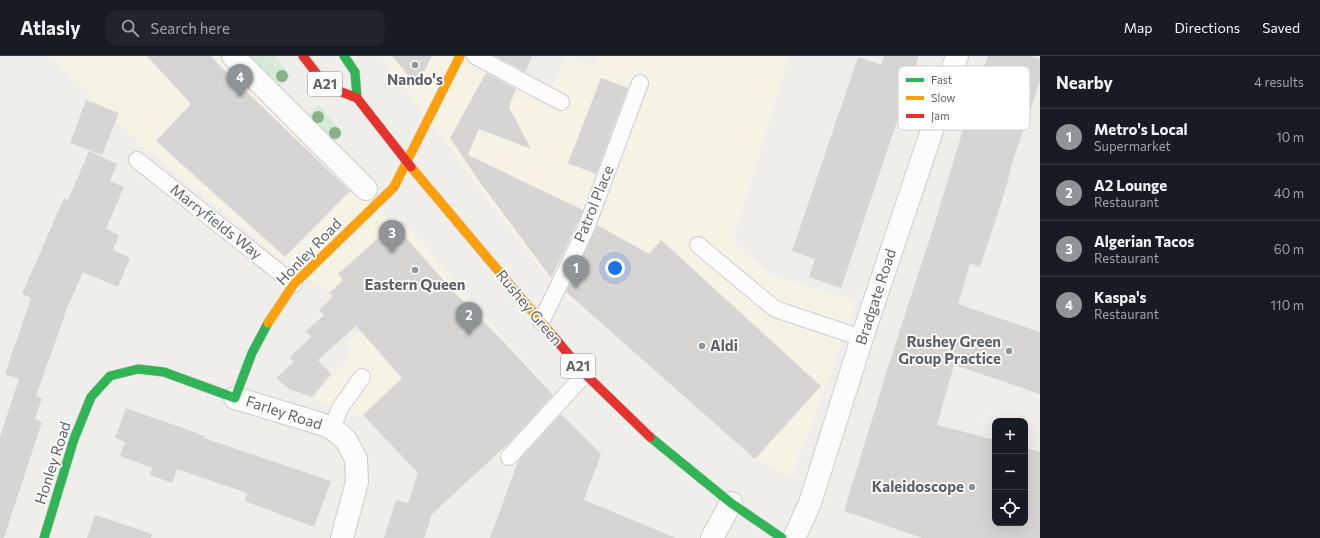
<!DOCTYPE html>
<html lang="en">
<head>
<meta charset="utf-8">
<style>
  body { margin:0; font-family:Commissioner,sans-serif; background:#20242c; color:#f1f3f6 }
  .controls { position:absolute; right:12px; bottom:12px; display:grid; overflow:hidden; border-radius:8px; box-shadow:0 4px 16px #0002 }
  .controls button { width:36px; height:36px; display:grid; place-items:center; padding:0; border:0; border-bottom:1px solid #363941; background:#171b24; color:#f1f3f6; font:20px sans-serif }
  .you { position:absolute; left:615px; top:212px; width:14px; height:14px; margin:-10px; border:3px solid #fff; border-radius:50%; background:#1a73e8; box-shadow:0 0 0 6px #1a73e833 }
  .badge { display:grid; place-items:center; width:26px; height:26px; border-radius:50%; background:#919496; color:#fff; font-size:13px; font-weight:700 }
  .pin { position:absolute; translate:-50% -33px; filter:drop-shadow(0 1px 2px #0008) }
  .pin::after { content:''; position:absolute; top:21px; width:14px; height:12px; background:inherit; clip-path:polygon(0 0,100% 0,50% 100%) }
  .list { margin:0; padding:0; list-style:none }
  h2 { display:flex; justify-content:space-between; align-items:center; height:52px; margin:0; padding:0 16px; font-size:17px }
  h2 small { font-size:13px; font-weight:400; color:#9ea1a6 }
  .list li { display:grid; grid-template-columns:26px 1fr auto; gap:12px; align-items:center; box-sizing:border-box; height:56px; padding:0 16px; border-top:1px solid #363941 }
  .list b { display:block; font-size:15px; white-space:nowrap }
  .list p { margin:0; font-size:13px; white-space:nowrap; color:#9ea1a6 }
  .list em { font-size:13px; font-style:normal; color:#9ea1a6 }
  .icon { flex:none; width:22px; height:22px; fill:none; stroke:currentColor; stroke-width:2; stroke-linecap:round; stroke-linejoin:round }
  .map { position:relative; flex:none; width:1040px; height:482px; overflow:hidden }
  header { display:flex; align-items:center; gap:24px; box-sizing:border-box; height:56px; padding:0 20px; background:#171b24; border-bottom:1px solid #363941 }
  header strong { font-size:19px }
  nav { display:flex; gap:22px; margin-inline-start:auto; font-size:14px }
  .search { width:280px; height:36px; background:#20242c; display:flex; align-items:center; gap:10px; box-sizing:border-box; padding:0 14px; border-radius:12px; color:#9ea1a6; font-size:15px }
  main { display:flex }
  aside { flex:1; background:#171b24 }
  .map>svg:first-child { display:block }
  .commercial { fill:#f7f3e4 }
  .green { fill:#d8ebd6 }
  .building { fill:#d6d5d3 }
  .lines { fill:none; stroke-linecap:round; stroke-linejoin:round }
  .lane-casing { stroke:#cbcccc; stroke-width:18 }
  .street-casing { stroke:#cbcccc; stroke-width:24 }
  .fast-casing { stroke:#cacacb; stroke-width:10 }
  .slow-casing { stroke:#cacacb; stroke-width:10 }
  .jam-casing { stroke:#cacacb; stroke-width:10 }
  .lane { stroke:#fdfcfc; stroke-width:16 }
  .street { stroke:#fdfcfc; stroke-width:22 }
  .fast { stroke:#30b455; stroke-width:9 }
  .slow { stroke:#ff9f0a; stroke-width:9 }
  .jam { stroke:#e5322d; stroke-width:9 }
  .tree { fill:#88b388 }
  .poi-dot { fill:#919496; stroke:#fff; stroke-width:1.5 }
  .labels { text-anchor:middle; stroke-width:3.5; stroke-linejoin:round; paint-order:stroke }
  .shield { fill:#fff; stroke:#8f9295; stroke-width:1 }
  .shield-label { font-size:14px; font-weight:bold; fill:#5f6368 }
  .poi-label { font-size:15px; font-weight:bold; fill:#5f6368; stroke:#fff }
  .street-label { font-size:15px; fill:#5f6368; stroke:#fff }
  .key { fill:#fff; stroke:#cfd0d2; stroke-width:1 }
  .key-label { font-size:11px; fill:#5f6368 }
</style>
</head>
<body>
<header>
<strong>Atlasly</strong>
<div class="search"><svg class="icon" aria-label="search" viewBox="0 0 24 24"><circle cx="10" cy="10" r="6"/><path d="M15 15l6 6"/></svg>Search here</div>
<nav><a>Map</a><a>Directions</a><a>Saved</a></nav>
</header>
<main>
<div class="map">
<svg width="1040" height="482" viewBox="0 0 1040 482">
  <rect width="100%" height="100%" fill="#efeeea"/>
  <path class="commercial" d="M46,0H225L392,168L409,171L468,241L557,343L445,446L392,389L378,345L361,360L314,343L353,296L345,288L362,274L329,237L285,207L145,91L54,5Z
    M380,0H486L549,36L566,0H570L594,10L598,0H789L733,185L772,219L857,245L792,421L763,406L613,278L552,229Z"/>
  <path class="green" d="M249,0H274L291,20L278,33Z
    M319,49L343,78L327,92L302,64Z"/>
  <path class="building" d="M147,0H211L223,13L350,135L285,201L156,85L191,48Z
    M392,0H432L417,30Z
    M495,0H532L525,16Z
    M884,0H919L841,232L809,221L815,203L792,195L858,1L881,9Z
    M988,0H1031L1040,3V25L1010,113H1011L1005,135L980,211L970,207L958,248L1040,276V338L954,309L937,369L995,384V467H1025V392L1040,396V482H922L844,455L888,311L936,163L969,54Z
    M486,17L516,33L509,51L531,93L479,73L468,99L583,154L576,171L551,222L479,125L450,82Z
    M601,22L628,32L596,118L568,107Z
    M86,44L119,57L102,99L70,87Z
    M89,95L117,108L110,125L124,131L106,173L119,179L113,194L130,202L118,231L83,216L68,250L36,340L42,342L35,363L42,366L4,482H0V381L19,323L5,318L31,242L22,238L64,142L68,144Z
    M394,168L453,235L503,285L553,339L510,386L432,458L424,482H384L396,444L408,447L418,417L363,359L402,322L356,270L318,304L331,318L312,341L289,333L276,322L294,306L290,301L311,281L306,275L324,259L319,254L333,241L329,237L343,224L338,218Z
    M597,169L649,198L661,184L821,330L755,403L566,236Z
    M126,352L205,380L204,382L331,425L314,471L245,445L247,437L177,413L172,427L150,419L152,412L120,400L125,386L115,382Z
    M561,358L601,398L584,444L676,482H490L518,405Z
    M95,459L152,478L151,482H87Z"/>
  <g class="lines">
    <defs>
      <path id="lane" d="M475,0L561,46
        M137,104L294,228
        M698,189L775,253L862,282
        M541,266L585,175L640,27
        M332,372L340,352L362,321
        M509,401L585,318"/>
      <path id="street" d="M233,0L366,133
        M235,342L318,367L332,372L346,384L356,403L357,426L342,482
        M712,482L731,447
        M794,482L810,447L862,282L957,0"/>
      <path id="fast" d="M344,0L355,16L357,42
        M650,381L731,447L782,482
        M44,482L74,383L91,341L110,320L138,313L164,316L235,342L252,297L268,267"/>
      <path id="slow" d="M411,111L553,280
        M268,267L294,228L394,131L460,0"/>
      <path id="jam" d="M303,0L326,30L357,42L411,111
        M553,280L585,318L650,381"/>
    </defs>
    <use href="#lane" class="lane-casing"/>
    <use href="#street" class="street-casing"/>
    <use href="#fast" class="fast-casing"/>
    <use href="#slow" class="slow-casing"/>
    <use href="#jam" class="jam-casing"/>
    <use href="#lane" class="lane"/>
    <use href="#street" class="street"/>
    <use href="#fast" class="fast"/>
    <use href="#slow" class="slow"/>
    <use href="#jam" class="jam"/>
  </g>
  <g class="tree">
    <circle cx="282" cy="20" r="6"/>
    <circle cx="318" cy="61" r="6"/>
    <circle cx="335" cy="77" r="6"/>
  </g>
  <g class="poi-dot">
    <circle cx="415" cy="9" r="4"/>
    <circle cx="415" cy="214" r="4"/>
    <circle cx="702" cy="290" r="4"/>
    <circle cx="1009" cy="295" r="4"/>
    <circle cx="972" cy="431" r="4"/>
  </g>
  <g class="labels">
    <g class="shield">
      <rect x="308" y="16" width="34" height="24" rx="3"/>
      <rect x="561" y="298" width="34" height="24" rx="3"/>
    </g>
    <g class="shield-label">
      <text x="325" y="33">A21</text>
      <text x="578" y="315">A21</text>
    </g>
    <g class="poi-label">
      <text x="415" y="29">Nando's</text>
      <text x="415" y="234">Eastern Queen</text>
      <text x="1001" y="291" text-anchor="end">Rushey Green<tspan x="1001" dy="17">Group Practice</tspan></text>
      <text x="710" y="295" text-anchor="start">Aldi</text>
      <text x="964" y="436" text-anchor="end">Kaleidoscope</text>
    </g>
    <g class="street-label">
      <text transform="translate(594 148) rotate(-68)" y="5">Patrol Place</text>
      <text transform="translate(216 166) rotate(38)" y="5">Marryfields Way</text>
      <text transform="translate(309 196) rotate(-46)" y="5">Honley Road</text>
      <text transform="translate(876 241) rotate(-72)" y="5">Bradgate Road</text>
      <text transform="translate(529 252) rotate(50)" y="5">Rushey Green</text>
      <text transform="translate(284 357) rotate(18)" y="5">Farley Road</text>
      <text transform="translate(53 407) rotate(-72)" y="5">Honley Road</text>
    </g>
  </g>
  <rect x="898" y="10" width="132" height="64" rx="6" class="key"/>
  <rect x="906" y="22" width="18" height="4" fill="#30b455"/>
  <rect x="906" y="40" width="18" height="4" fill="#ff9f0a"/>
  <rect x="906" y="58" width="18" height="4" fill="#e5322d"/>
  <g class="key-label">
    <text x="931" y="28">Fast</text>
    <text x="931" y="46">Slow</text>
    <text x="931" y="64">Jam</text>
  </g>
</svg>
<div class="controls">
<button>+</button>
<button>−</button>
<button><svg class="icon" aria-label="locate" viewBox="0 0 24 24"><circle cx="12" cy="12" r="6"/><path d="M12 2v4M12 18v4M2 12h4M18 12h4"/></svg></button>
</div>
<div class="you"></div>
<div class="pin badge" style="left:576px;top:232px">1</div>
<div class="pin badge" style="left:469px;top:279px">2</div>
<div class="pin badge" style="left:392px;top:197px">3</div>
<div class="pin badge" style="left:240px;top:41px">4</div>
</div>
<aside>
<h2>Nearby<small>4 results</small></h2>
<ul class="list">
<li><span class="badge">1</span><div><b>Metro's Local</b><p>Supermarket</p></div><em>10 m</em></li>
<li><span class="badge">2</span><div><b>A2 Lounge</b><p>Restaurant</p></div><em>40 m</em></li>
<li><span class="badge">3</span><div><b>Algerian Tacos</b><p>Restaurant</p></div><em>60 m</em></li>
<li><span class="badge">4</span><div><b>Kaspa's</b><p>Restaurant</p></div><em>110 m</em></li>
</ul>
</aside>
</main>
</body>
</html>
